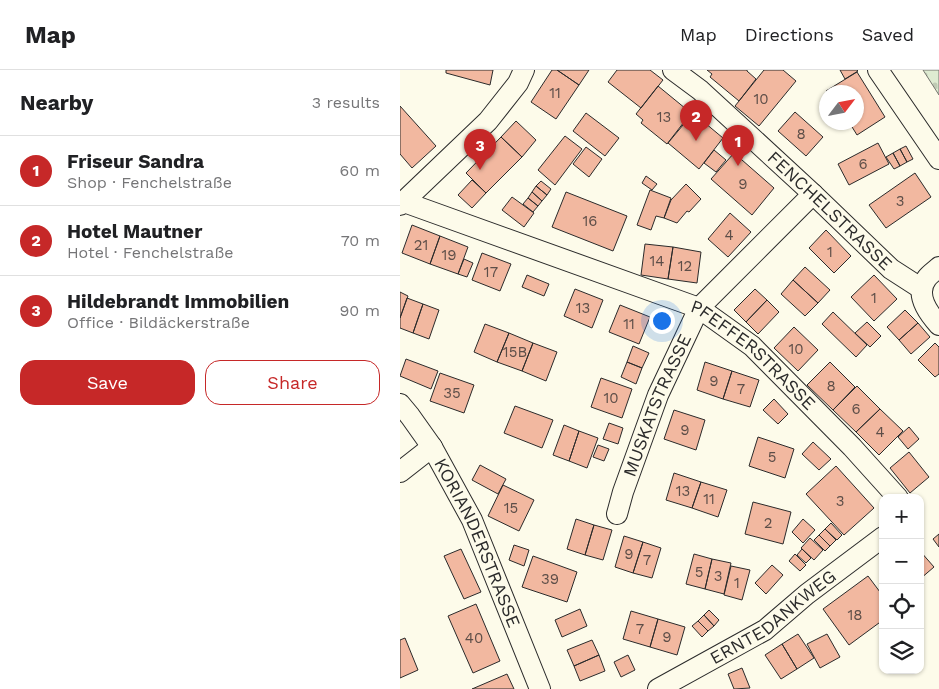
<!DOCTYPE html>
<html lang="en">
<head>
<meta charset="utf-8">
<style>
  body { margin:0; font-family:"Work Sans",sans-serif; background:#f6f6f6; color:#202124 }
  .controls { position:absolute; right:15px; bottom:15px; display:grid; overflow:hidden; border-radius:10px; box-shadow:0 1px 4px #0004 }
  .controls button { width:45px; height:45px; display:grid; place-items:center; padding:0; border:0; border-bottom:1px solid #e0e0e0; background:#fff; color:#202124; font:25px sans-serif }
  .compass { position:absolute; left:419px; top:15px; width:45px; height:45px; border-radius:50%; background:#fff; box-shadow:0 1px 4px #0004; rotate:58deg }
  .you { position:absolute; left:261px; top:250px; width:18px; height:18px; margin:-12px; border:4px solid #fff; border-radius:50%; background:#1a73e8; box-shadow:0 0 0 8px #1a73e833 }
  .badge { display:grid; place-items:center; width:32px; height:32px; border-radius:50%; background:#c62828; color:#fff; font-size:16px; font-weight:700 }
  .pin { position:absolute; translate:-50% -41px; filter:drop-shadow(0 1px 2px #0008) }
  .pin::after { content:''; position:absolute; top:26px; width:18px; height:15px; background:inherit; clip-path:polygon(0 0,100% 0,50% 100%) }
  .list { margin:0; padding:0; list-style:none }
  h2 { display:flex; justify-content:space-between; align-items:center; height:65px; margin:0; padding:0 20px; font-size:21px }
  h2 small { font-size:16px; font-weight:400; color:#757577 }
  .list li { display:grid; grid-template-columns:32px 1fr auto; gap:15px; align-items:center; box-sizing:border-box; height:70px; padding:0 20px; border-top:1px solid #e0e0e0 }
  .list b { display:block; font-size:19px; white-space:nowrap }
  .list p { margin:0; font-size:16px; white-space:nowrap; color:#757577 }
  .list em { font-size:16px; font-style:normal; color:#757577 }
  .actions { display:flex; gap:10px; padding:15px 20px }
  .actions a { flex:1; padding:11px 0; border:1px solid #c62828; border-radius:15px; text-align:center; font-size:18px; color:#c62828 }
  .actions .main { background:#c62828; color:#fff }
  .icon { flex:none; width:28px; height:28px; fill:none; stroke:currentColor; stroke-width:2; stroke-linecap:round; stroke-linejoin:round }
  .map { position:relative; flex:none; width:539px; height:619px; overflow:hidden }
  header { display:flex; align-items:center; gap:30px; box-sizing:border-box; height:70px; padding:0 25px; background:#fff; border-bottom:1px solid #e0e0e0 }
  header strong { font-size:24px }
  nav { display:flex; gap:28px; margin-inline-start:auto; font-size:18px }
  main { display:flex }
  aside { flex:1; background:#fff }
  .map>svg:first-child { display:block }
  .cemetery { fill:url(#cemetery-stones); stroke:#74746e }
  .building { fill:#f2b8a0; stroke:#2b2b2b }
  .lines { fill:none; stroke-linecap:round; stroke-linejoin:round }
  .minor-casing { stroke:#2b2b2b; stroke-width:22 }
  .minor { stroke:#fdfbea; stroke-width:20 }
  .labels { text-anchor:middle; stroke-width:4; stroke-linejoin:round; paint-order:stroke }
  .number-label { font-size:15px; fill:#5d4e48 }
  .street-label { font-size:18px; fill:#2b2b2b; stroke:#fdfbea }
</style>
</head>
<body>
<header>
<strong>Map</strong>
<nav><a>Map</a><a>Directions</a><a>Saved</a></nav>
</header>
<main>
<aside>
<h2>Nearby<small>3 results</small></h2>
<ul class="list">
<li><span class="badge">1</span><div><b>Friseur Sandra</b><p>Shop · Fenchelstraße</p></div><em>60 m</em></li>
<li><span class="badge">2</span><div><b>Hotel Mautner</b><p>Hotel · Fenchelstraße</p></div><em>70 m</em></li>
<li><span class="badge">3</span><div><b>Hildebrandt Immobilien</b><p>Office · Bildäckerstraße</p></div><em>90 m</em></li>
</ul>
<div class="actions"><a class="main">Save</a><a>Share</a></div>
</aside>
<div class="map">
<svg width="539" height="619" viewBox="0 0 539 619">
  <defs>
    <pattern id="cemetery-stones" width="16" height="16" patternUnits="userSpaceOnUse" patternTransform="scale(1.25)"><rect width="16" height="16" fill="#deebd1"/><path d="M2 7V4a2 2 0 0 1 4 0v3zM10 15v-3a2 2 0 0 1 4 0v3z" fill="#bfcab4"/></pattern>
  </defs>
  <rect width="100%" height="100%" fill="#fdfbea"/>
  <path class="cemetery" d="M523,0H539V25Z"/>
  <path class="building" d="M46,0H93L90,15L46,3Z
    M152,0H157L179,15L156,49L131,32Z
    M157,0H189L179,15Z
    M217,0H250L263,10L241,38L208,12Z
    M307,0H347V1L356,9L339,31L310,7L312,4Z
    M364,0H383L396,11L359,56L335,36Z
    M440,0H457L458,1L445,9Z
    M457,2L485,47L457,65L449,52H457V22H427L426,21Z
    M258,16L291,43L267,74L241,53L243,50L236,44Z
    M0,36L36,76L12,98L0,84Z
    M395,42L423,67L406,86L378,61Z
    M186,43L219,68L205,86L173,61Z
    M293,43L323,68L299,99L268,73Z
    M116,51L136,70L122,87L101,67Z
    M165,66L182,79L155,115L138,100Z
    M101,67L122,87L86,123L66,103Z
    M478,73L489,94L449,115L438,94Z
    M506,76L513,89L507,92L500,79Z
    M186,77L202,89L189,107L173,94Z
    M500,79L507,92L500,96L493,83Z
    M314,80L326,90L316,102L304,93Z
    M334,83L374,118L352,145L311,109Z
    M493,83L500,96L494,99L486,87Z
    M515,103L531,127L486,158L469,135Z
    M246,106L257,114L252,120L242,113Z
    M72,110L86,123L72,138L58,125Z
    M141,111L151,119L147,125L136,116Z
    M286,114L301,129L289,142L287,141L277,153L264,148L271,130Z
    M136,116L147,125L142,131L132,122Z
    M250,120L271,128L264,148L256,146L251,160L237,155Z
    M132,122L142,131L138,136L128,128Z
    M166,122L227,146L213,181L152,157Z
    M112,127L134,143L124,157L102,140Z
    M128,128L138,136L133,142L123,134Z
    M330,143L351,162L328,187L308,169Z
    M12,155L40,166L30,194L2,183Z
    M426,160L451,186L434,203L409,178Z
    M40,166L68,177L58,204L30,194Z
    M245,174L273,177L268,209L241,205Z
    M273,177L301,182L297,213L268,209Z
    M82,183L111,194L100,221L72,210Z
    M64,189L73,193L67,207L58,204Z
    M405,197L430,220L418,233L393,210Z
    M127,205L149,214L144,226L122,217Z
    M474,205L497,229L474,251L451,227Z
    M393,210L418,233L405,246L381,224Z
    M175,219L203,230L192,258L164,246Z
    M355,219L367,230L346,252L334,240Z
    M0,222L8,226L0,248Z
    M7,228L23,234L13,263L0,258V248Z
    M367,230L379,242L358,264L346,252Z
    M23,234L39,240L29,269L13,263Z
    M220,235L250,247L239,274L209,262Z
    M505,240L518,253L499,270L487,257Z
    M433,242L467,275L456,287L422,254Z
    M467,252L481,266L470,277L455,263Z
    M518,253L530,267L511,284L499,270Z
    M85,254L109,263L97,292L74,282Z
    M394,257L418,280L398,301L374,278Z
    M109,263L133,273L122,301L97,292Z
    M133,273L157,282L146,311L122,301Z
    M535,273L539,277V304L535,307L518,290Z
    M233,276L249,283L242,298L227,292Z
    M6,289L38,301L31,319L0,306Z
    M227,292L242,298L236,314L221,307Z
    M305,292L332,301L323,329L297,320Z
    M430,292L455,317L433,340L407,315Z
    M332,301L359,310L350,337L323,329Z
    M40,303L74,315L64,343L30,331Z
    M201,308L232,319L222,348L191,337Z
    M457,316L480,339L456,362L433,340Z
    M374,329L388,344L378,354L363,340Z
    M115,336L153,350L142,378L104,363Z
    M480,339L503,361L479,385L456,362Z
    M274,340L305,350L296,380L264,369Z
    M209,353L223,358L218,374L203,369Z
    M164,355L179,361L169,391L153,385Z
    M509,357L519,369L508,379L498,367Z
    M179,361L198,368L187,398L169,391Z
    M358,367L394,379L385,408L349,396Z
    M413,372L431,389L419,400L402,384Z
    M198,375L209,379L204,391L193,387Z
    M509,382L529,407L510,423L490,398Z
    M80,395L106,409L98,424L72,410Z
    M436,396L474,438L444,465L406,424Z
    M274,403L301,412L292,438L266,430Z
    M301,412L327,420L318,447L292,438Z
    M103,415L134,430L119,461L88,446Z
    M353,432L391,442L383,474L345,464Z
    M176,449L194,455L185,485L167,479Z
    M403,449L415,460L403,473L392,462Z
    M431,453L442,465L437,470L425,459Z
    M194,455L212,460L203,490L185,485Z
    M425,459L436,470L430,476L419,465Z
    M539,464V477L533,469Z
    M419,465L430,476L425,481L414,470Z
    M224,466L243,472L233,503L215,497Z
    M410,468L423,480L414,490L401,478Z
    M243,472L261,478L252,508L233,503Z
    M114,475L129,480L124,496L109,490Z
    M61,479L81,522L64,529L44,486Z
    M402,479L411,488L406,493L397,485Z
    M520,481L534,497L520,509Z
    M294,484L312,489L305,519L286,514Z
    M395,484L406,495L400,501L389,491Z
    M133,486L177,502L167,532L122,517Z
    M312,489L331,493L324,524L305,519Z
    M372,495L383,505L366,524L355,513Z
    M331,496L350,500L342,530L324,525Z
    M468,506L483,526V550L449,575L423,539Z
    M76,534L100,591L73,603L48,546Z
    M180,539L187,556L162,567L155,550Z
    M309,540L319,550L314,556L304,545Z
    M231,541L258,549L250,577L223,569Z
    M304,545L314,556L308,561L298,551Z
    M258,549L285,557L277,585L250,577Z
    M298,551L308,561L302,567L292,556Z
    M398,564L414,588L397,599L382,574Z
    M427,564L440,587L420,598L407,574Z
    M5,568L18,600L0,608V570Z
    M192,570L199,585L174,596L167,580Z
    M382,574L397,599L381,609L365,585Z
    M199,585L205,601L180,611L174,596Z
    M228,585L235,600L221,607L214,592Z
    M342,598L350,618L334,619L328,604Z
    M107,604L114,619H72Z"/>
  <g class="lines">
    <defs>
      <g id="minor">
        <path id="s1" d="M273,0L300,20L413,124L491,199L522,219"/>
        <path d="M478,0L539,89"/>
        <path id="s2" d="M4,132L299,238L352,276L452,377L498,428"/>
        <path d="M0,135L88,51L118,13L124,0"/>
        <path d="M539,197C535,201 530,204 527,208C514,224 528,243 539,255"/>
        <path id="s3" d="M0,334L10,346L32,377L72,450L140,619"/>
        <path d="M0,402L32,377"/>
        <path id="s4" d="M217,444L223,422L258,325L299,238L413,124"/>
        <path id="s5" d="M258,619L365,560L407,524L483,467"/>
      </g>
    </defs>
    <use href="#minor" class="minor-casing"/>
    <use href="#minor" class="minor"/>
  </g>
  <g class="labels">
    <g class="number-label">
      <text x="155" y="28">11</text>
      <text x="361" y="34">10</text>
      <text x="264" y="52">13</text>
      <text x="401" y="69">8</text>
      <text x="463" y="99">6</text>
      <text x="343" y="119">9</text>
      <text x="500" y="136">3</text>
      <text x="190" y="156">16</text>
      <text x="329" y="170">4</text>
      <text x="21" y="180">21</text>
      <text x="430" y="187">1</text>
      <text x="49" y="190">19</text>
      <text x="257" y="196">14</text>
      <text x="285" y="201">12</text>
      <text x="91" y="207">17</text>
      <text x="474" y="233">1</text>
      <text x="183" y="243">13</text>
      <text x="229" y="259">11</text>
      <text x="396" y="284">10</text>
      <text x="115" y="287">15B</text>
      <text x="314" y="316">9</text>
      <text x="431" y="321">8</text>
      <text x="341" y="324">7</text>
      <text x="52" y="328">35</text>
      <text x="211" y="333">10</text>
      <text x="456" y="344">6</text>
      <text x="285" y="365">9</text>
      <text x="480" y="367">4</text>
      <text x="372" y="392">5</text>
      <text x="283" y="426">13</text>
      <text x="309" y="434">11</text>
      <text x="440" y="436">3</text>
      <text x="111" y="443">15</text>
      <text x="368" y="458">2</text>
      <text x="229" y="489">9</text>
      <text x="247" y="495">7</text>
      <text x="299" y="507">5</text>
      <text x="318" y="511">3</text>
      <text x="150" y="514">39</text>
      <text x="337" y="518">1</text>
      <text x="455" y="550">18</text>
      <text x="240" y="564">7</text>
      <text x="267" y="572">9</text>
      <text x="74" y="573">40</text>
    </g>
    <g class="street-label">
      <text dy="6" stroke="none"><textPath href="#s1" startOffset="211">FENCHELSTRASSE</textPath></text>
      <text dy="6" stroke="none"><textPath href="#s2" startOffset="385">PFEFFERSTRASSE</textPath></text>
      <text dy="6" stroke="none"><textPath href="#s4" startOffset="116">MUSKATSTRASSE</textPath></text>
      <text dy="6" stroke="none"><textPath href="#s3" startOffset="160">KORIANDERSTRASSE</textPath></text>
      <text dy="6" stroke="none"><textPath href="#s5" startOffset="136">ERNTEDANKWEG</textPath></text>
    </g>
  </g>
</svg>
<div class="controls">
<button>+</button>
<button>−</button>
<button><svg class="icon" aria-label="locate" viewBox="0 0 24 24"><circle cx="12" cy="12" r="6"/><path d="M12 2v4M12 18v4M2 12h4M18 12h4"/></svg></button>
<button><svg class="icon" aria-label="layers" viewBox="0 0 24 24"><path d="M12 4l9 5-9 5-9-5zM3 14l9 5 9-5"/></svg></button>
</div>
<svg class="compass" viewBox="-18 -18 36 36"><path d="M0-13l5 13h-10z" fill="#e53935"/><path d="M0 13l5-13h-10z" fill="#757577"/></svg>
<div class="you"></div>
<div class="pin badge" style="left:338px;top:96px">1</div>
<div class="pin badge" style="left:296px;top:71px">2</div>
<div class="pin badge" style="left:80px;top:100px">3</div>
</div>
</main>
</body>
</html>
